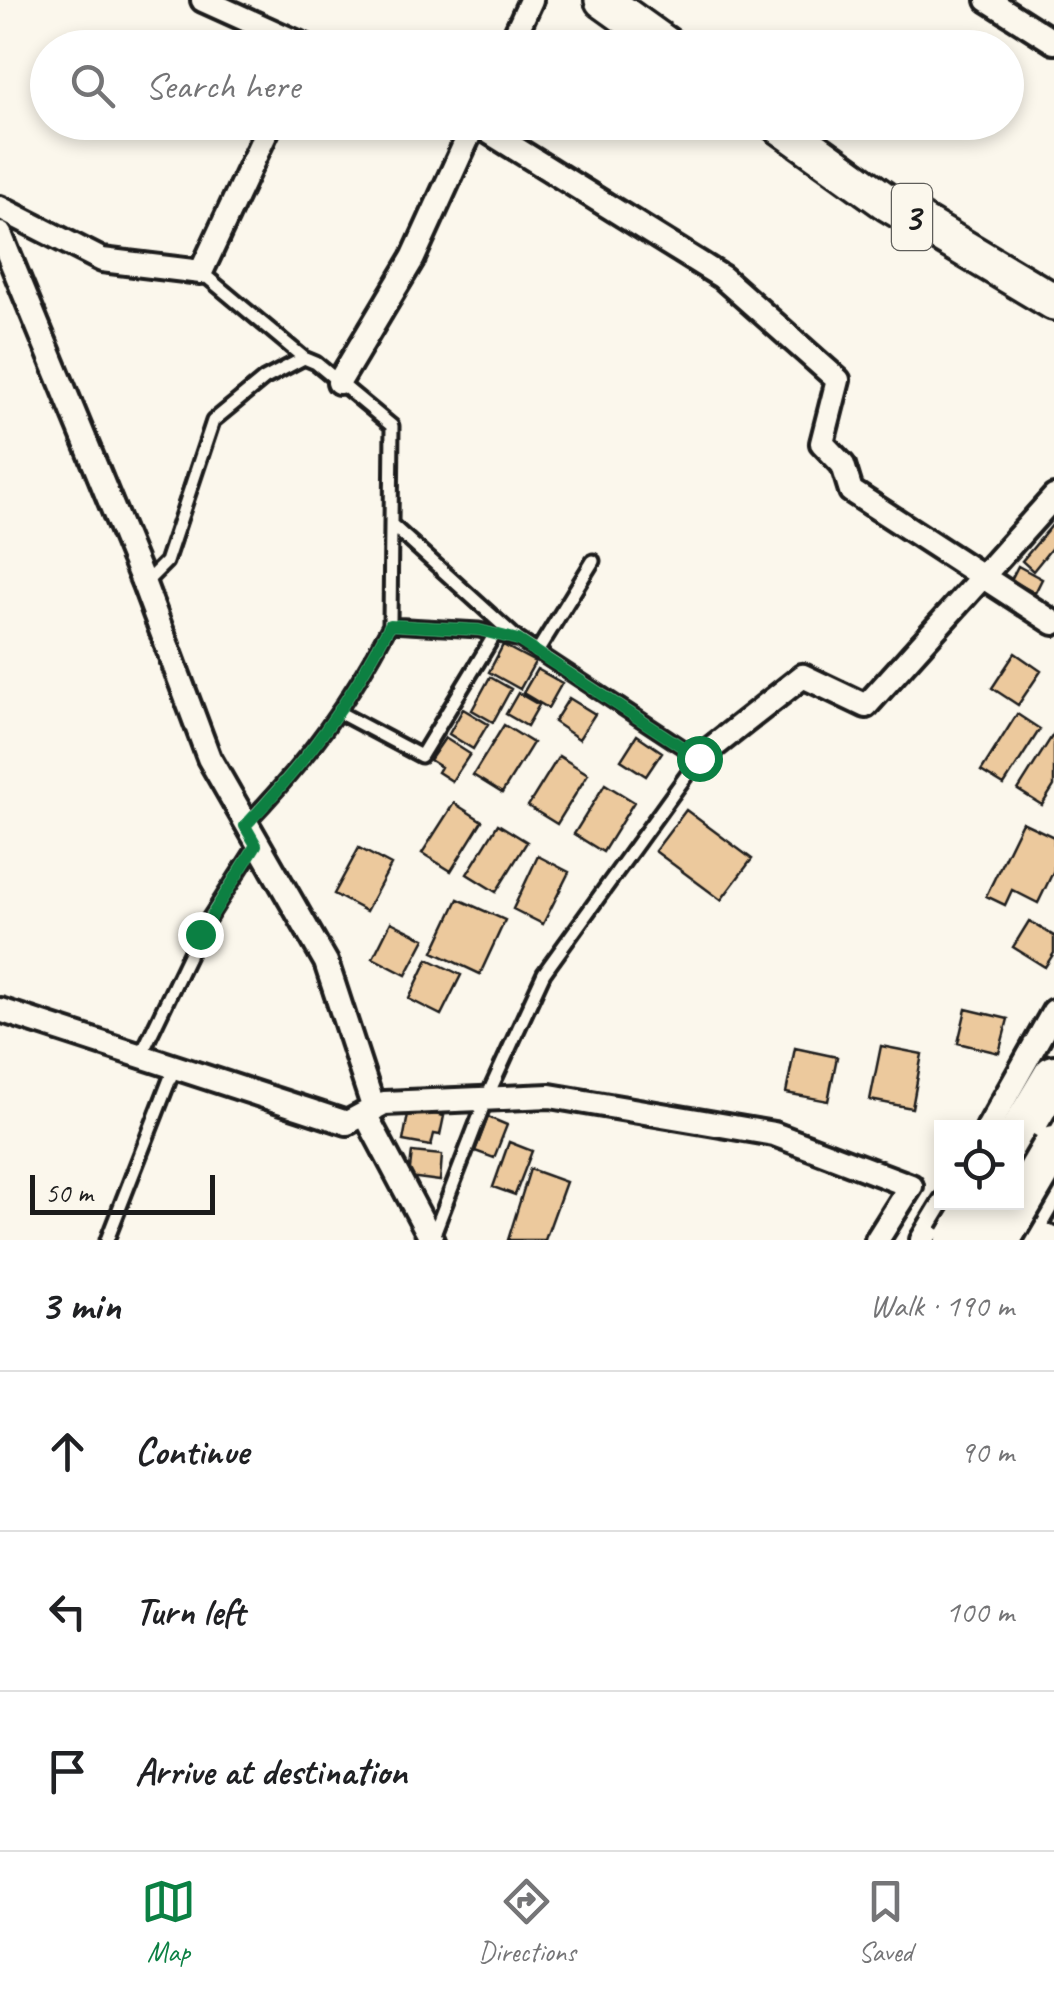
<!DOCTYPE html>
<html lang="en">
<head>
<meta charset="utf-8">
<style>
  body { margin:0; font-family:Caveat,sans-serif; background:#f2f2f2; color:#202124 }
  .controls { position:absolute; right:30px; bottom:30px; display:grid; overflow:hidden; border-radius:0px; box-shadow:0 5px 15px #0003 }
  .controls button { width:90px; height:90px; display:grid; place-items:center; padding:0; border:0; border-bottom:2px solid #e0e0e0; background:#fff; color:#202124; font:50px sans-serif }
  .scale { position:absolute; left:30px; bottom:25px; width:185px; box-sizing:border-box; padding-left:10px; border:5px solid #1c1c1c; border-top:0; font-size:28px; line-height:35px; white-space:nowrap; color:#1c1c1c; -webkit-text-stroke:8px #fbf7ec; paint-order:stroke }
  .stop { position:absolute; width:30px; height:30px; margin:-22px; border:8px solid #0b8043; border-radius:50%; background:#fff }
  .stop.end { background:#0b8043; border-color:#fff; box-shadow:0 2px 10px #0008 }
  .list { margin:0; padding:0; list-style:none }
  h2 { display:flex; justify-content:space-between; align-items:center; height:130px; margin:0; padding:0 40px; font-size:42px }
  h2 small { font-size:32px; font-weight:400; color:#757577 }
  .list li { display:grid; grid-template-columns:65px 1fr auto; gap:30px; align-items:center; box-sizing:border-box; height:160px; padding:0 40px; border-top:2px solid #e0e0e0 }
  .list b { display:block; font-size:38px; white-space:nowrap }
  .list em { font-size:32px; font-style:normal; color:#757577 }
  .icon { flex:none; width:55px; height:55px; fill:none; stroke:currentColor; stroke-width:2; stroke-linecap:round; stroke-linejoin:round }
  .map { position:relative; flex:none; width:1054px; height:1240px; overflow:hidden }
  .search { position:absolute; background:#fff; box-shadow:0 5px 15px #0003; left:30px; right:30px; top:30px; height:110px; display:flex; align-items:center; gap:25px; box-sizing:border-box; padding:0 35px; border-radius:55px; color:#757577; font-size:38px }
  .sheet { height:610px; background:#fff }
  nav { display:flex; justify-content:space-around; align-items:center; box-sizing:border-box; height:140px; border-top:2px solid #e0e0e0; background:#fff; font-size:28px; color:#757577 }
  nav a { display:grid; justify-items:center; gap:5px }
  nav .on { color:#0b8043 }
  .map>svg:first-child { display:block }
  .building { fill:#ecc99d; stroke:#1c1c1c; stroke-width:2.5 }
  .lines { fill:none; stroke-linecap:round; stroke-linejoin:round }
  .lane-casing { stroke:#1c1c1c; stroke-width:19 }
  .street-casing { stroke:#1c1c1c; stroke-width:30 }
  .primary-casing { stroke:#1c1c1c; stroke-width:42 }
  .highway-casing { stroke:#1c1c1c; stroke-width:48 }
  .lane { stroke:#fbf7ec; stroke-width:11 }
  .street { stroke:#fbf7ec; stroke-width:22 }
  .primary { stroke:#fbf7ec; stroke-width:35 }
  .highway { stroke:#fbf7ec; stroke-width:40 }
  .highway-bridge-casing { stroke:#1c1c1c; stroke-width:48; stroke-linecap:butt }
  .highway-bridge { stroke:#fbf7ec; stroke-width:40 }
  .route { stroke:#0b8043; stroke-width:12 }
  .labels { text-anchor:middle; stroke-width:8; stroke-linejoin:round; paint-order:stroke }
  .shield { fill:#fbf7ec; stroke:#5f5e5a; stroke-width:2.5 }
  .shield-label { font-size:38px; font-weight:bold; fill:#1c1c1c }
</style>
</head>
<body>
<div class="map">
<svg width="1054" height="1240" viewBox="0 0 1054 1240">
  <rect width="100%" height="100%" fill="#fbf7ec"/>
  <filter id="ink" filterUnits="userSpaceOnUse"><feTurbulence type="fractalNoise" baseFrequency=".01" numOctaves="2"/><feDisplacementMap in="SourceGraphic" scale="20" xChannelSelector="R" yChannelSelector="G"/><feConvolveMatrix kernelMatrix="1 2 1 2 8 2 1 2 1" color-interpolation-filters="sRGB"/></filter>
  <g filter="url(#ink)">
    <path class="building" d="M1054,523V545L1033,571L1022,561Z
      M1018,566L1042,579L1035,593L1011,580Z
      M503,645L535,662L520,689L489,672Z
      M1015,653L1041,671L1018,705L992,688Z
      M537,669L562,683L548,708L523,693Z
      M490,677L511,689L493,722L472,710Z
      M518,693L539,705L527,726L506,714Z
      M569,698L595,714L579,739L554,722Z
      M463,709L488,724L473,749L449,734Z
      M1017,714L1040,729L1004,785L981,771Z
      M504,725L533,743L502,793L473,775Z
      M1054,733V786L1042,805L1018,790Z
      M637,735L662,752L646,776L621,760Z
      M445,738L470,754L452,781L438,772L441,767L430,760Z
      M559,756L588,774L557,824L528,806Z
      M605,784L634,802L603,852L574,834Z
      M454,803L482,821L451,871L422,853Z
      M686,810L752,859L721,900L655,851Z
      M1022,822L1054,837V870L1038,903L1012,890L1005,905L986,896Z
      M498,824L527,842L496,892L467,874Z
      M359,848L391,865L366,911L334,894Z
      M538,856L569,872L543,924L513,909Z
      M458,899L505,920L480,974L433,952Z
      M1029,921L1054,936V953L1045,967L1013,947Z
      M391,922L425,939L406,975L373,958Z
      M428,959L461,975L441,1015L409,999Z
      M966,1009L1008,1019L999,1053L958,1043Z
      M881,1046L922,1054L912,1108L870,1100Z
      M795,1048L837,1057L828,1101L786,1093Z
      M409,1109L444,1116L440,1135L434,1134L431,1146L403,1141Z
      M488,1117L507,1125L494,1158L475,1151Z
      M509,1142L532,1151L515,1195L493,1187Z
      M412,1152L442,1155L440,1181L409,1177Z
      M530,1169L566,1182L545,1240H508Z"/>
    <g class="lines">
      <defs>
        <path id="lane" d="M201,272L304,358
          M392,525L518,639L699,758L544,973L486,1099L432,1239
          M144,584L166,562L213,421L264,379L304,358L316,363L392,426L390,625
          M537,652L593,561
          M340,713L421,756L495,634
          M245,825C308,759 347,706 390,625L479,630L515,639
          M141,1055L199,934L256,845
          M107,1240L175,1066"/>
        <path id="street" d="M203,0L309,48
          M988,0L1054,42
          M509,48L531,0
          M473,122L722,277L838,380L822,443L843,465L851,491L1054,623
          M0,208L102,260L201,272L271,122
          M0,234L144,584L209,758L326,962L374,1109
          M339,382L413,258L475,122
          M699,758L803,676L866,706L1054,497
          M0,1010L347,1123L384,1103L550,1096L774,1134L911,1186L877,1240
          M365,1114L432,1240
          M988,1128L1054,1011
          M1001,1219L1054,1239
          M922,1240L945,1202
          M1026,1240L1054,1191"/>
        <path id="primary" d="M603,0L670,48
          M775,122L888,203L1054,302"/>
        <path id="highway" d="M1016,1140L1054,1076"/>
      </defs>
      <use href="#lane" class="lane-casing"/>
      <use href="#street" class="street-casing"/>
      <use href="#primary" class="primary-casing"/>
      <use href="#highway" class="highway-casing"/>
      <use href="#lane" class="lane"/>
      <use href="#street" class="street"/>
      <use href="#primary" class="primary"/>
      <use href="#highway" class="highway"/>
      <defs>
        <path id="highway-bridge" d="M956,1240L979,1202
          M999,1240L1054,1146"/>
      </defs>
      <use href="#highway-bridge" class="highway-bridge-casing"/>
      <use href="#highway-bridge" class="highway-bridge"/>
    </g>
  </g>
  <g class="lines" filter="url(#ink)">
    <path class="route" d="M200,934L256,845L245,826C308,759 347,706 390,625L479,630L518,640L699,758"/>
  </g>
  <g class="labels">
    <rect class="shield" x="892" y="184" width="40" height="66" rx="8"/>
    <g class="shield-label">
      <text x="912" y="230">3</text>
    </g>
  </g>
</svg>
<div class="controls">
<button><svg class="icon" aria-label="locate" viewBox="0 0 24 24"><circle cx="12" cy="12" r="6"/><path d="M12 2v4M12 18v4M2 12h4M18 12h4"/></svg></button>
</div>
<div class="scale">50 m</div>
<div class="stop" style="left:699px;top:758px"></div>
<div class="stop end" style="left:200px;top:934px"></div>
<div class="search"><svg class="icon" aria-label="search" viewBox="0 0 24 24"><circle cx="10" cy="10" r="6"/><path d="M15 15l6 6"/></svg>Search here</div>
</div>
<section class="sheet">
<h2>3 min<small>Walk · 190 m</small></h2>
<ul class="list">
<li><svg class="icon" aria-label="ahead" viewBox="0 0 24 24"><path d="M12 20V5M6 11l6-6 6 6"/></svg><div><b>Continue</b></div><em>90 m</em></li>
<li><svg class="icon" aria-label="left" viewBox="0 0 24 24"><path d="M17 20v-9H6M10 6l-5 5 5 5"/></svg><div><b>Turn left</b></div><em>100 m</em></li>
<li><svg class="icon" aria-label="arrive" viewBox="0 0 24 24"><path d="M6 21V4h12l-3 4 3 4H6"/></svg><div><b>Arrive at destination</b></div></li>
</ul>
</section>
<nav>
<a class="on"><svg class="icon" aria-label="map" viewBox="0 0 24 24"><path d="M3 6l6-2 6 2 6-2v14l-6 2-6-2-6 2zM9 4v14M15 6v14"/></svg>Map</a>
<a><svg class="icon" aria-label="directions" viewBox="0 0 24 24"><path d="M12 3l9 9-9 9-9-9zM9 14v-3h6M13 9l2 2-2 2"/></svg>Directions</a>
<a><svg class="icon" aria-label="saved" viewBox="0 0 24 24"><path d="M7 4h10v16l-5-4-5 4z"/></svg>Saved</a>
</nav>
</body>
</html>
